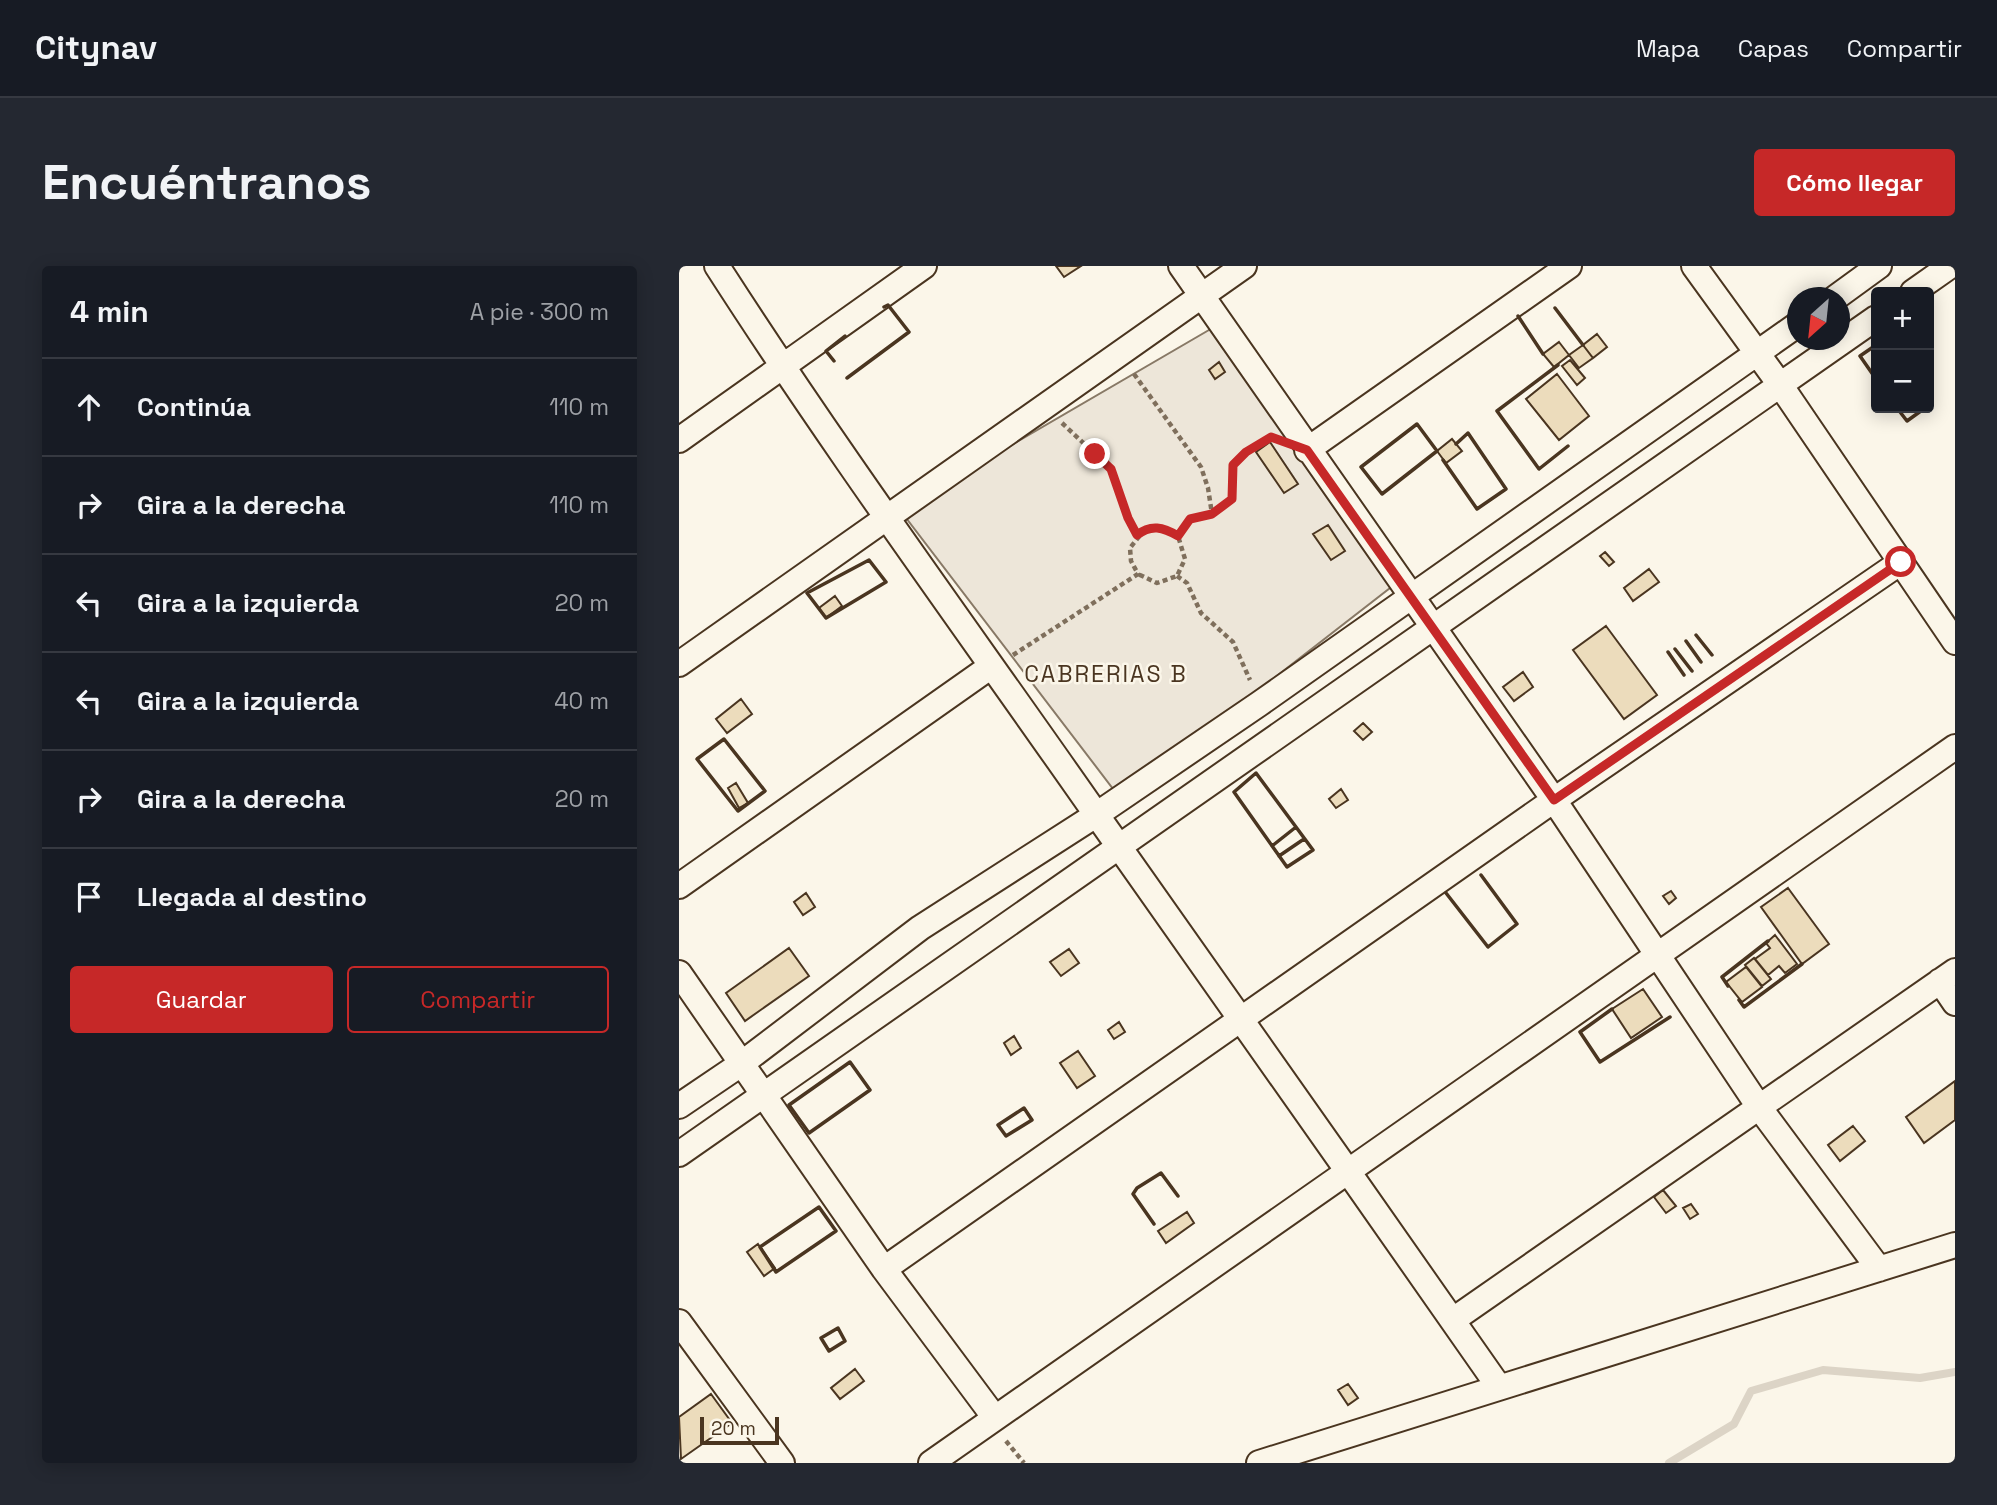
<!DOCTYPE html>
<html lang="es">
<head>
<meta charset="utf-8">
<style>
  body { margin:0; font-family:"Space Grotesk",sans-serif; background:#242831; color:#f1f3f6 }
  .controls { position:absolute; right:21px; top:21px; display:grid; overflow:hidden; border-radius:7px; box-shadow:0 4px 18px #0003 }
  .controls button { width:63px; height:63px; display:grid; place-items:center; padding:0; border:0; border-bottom:2px solid #363941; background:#171b24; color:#f1f3f6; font:35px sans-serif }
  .compass { position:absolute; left:1108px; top:21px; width:63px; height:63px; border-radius:50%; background:#171b24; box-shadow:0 4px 18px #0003; rotate:207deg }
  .scale { position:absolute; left:21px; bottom:18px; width:79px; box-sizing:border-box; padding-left:7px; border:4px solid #4a3520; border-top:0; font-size:19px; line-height:24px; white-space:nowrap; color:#4a3520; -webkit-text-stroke:5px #fbf6e9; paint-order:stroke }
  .stop { position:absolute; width:21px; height:21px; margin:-16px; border:5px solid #c62828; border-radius:50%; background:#fff }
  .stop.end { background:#c62828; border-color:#fff; box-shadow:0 2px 7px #0008 }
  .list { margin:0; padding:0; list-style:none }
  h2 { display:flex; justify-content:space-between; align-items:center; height:91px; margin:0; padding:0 28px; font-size:30px }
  h2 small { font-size:23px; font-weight:400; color:#9ea1a6 }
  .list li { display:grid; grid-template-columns:46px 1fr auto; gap:21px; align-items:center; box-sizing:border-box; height:98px; padding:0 28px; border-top:2px solid #363941 }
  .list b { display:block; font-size:26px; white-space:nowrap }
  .list em { font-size:23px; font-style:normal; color:#9ea1a6 }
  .actions { display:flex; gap:14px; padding:21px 28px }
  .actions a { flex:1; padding:16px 0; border:2px solid #c62828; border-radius:7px; text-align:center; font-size:24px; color:#c62828 }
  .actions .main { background:#c62828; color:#fff }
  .icon { flex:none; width:38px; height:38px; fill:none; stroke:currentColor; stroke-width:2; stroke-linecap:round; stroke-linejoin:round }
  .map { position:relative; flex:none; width:1276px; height:1197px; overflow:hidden; border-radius:7px }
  header { display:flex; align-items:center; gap:42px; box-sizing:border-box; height:98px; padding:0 35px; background:#171b24; border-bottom:2px solid #363941 }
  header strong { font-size:33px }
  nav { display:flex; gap:38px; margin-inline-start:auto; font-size:24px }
  .intro { display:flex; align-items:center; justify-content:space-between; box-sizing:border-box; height:168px; padding:0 42px }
  h1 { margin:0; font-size:49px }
  .button { padding:18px 32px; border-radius:7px; background:#c62828; color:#fff; font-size:24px; font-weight:700 }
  main { display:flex; gap:42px; padding:0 42px }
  aside { flex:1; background:#171b24; border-radius:7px; box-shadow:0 4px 18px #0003 }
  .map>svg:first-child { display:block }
  .green { fill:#ede6d9; stroke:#887966; stroke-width:2 }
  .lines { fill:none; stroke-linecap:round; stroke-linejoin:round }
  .stream { stroke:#dcd4c6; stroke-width:8 }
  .building { fill:#ecdcbc; stroke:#4a3520; stroke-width:2 }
  .minor-casing { stroke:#4a3520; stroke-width:28 }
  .path { stroke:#7f6f5c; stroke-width:4.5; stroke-dasharray:5 3.5; stroke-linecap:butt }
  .minor { stroke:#fbf6e9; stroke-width:24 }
  .wall { stroke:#4a3520; stroke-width:3.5 }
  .route { stroke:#c62828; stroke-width:9 }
  .labels { text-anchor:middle; stroke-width:5; stroke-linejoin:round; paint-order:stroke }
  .neighbourhood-label { font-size:23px; letter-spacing:2px; fill:#4a3520; stroke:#fbf6e9 }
</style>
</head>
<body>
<header>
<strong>Citynav</strong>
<nav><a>Mapa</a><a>Capas</a><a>Compartir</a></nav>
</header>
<div class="intro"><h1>Encuéntranos</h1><a class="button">Cómo llegar</a></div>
<main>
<aside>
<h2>4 min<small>A pie · 300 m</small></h2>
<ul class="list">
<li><svg class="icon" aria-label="ahead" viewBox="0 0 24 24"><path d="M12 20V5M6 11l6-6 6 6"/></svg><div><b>Continúa</b></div><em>110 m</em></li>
<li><svg class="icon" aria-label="right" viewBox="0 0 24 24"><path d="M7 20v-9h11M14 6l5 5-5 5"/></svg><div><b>Gira a la derecha</b></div><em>110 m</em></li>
<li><svg class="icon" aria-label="left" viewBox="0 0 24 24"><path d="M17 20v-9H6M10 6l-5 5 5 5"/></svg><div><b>Gira a la izquierda</b></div><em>20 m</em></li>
<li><svg class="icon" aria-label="left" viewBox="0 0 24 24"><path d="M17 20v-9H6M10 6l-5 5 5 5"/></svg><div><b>Gira a la izquierda</b></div><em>40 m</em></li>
<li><svg class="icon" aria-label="right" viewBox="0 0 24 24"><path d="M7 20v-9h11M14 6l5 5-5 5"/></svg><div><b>Gira a la derecha</b></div><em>20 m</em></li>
<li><svg class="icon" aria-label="arrive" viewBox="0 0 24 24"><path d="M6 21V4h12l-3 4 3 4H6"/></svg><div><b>Llegada al destino</b></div></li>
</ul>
<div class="actions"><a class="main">Guardar</a><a>Compartir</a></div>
</aside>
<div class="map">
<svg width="1276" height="1197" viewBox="0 0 1276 1197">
  <rect width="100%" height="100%" fill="#fbf6e9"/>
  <path class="green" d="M542,57L720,315L441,532L221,244Z"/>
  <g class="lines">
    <path class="stream" d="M990,1197L1055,1158L1072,1125L1144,1104L1241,1112L1276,1106"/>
  </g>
  <path class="building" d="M377,0H402L385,11Z
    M918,68L928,81L914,92L904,79Z
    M880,76L890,89L875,101L864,88Z
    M904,79L914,92L900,102L890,89Z
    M891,94L906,112L898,119L883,100Z
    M540,96L546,106L536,113L530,104Z
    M878,108L910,150L880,174L847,133Z
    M773,173L783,185L767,197L758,185Z
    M591,176L619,218L605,227L577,186Z
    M649,259L666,285L652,294L634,268Z
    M926,286L935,296L930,300L921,290Z
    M970,303L980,316L954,335L945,322Z
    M156,330L163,340L147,352L140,342Z
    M927,360L978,429L945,453L894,384Z
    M844,406L854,421L835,435L824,421Z
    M62,433L73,448L48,467L37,453Z
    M684,457L693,466L684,474L675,465Z
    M57,517L69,537L60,542L49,522Z
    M662,523L669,534L657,542L650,533Z
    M1109,622L1150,678L1123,698L1082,641Z
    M992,625L997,632L990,638L984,630Z
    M127,627L136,641L124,649L115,636Z
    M1096,669L1118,698L1106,707L1100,700L1089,709L1076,693L1091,682L1087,677Z
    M110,682L130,710L66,755L47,727Z
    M390,683L400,697L382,710L371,696Z
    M1075,692L1092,713L1083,720L1066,699Z
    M1067,701L1083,721L1063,736L1047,716Z
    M964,723L983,751L952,772L933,743Z
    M440,756L446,766L435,773L429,764Z
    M335,770L342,782L332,789L325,777Z
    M399,785L416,810L398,822L381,797Z
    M1276,815V854L1245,877L1227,851Z
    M1174,860L1186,875L1161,895L1149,879Z
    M984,924L997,940L987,947L975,931Z
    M1012,938L1019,948L1011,953L1004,942Z
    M508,946L515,957L487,977L479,965Z
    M79,978L96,1002L85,1010L68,986Z
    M176,1103L185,1115L161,1133L152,1122Z
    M669,1118L679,1132L669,1139L659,1124Z
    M32,1128L53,1157L2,1193L0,1151Z"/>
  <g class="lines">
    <defs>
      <path id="minor" d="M38,0C158,187 290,366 417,548C551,740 687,929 820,1121
        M502,0L875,534L1080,841L1200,1003
        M1015,0L1102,120L1276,376
        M1234,26L1271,0
        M1156,32L1200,0
        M0,174L245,0
        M628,184L890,0
        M0,398L565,0
        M0,620L311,401
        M0,707L205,1003L316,1152
        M1261,715L1276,737
        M0,840L62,798L241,662L417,549L580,438L1118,59
        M0,888L1197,52
        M205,1003L875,534L1222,296
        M774,1054L1276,705
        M0,1056L103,1197
        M252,1197L1276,481
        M580,1197L1276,979"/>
    </defs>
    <use href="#minor" class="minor-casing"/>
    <path class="path" d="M455,108L522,201L529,222L533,248
      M383,157L432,203L449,252L458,269
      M499,270L511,253L533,248L553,233L554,199L567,186L591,172
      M498,310L508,317L522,347L554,376L571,414
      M334,389L459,308L452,295L451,282L466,263H488L499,270L506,293L498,310L478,317L459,308
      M327,1175L345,1197"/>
    <use href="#minor" class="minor"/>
    <path class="wall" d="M876,42L904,79
      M839,50L864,88
      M1197,79L1181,90L1197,113
      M155,95L147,85L166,70
      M879,99L818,145L860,203L889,180
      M168,112L230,66L209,39L205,41
      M1250,136V139
      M1218,142L1228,155L1246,142
      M738,158L758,185L703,228L682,201Z
      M764,194L798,243L827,223L789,167L777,178
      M190,294L207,316L147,352L128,327Z
      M1017,369L1033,389
      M1007,375L1022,396
      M996,383L1013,405
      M989,386L1005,409
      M45,473L86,525L59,545L18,493Z
      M577,507L634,584L608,601L555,526Z
      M593,580L617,561
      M600,590L625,573
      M767,627L809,681L838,658L802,609
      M1049,720L1043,711L1089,675
      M1060,734L1065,741L1123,698
      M933,743L901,766L921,796L991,751
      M171,796L191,824L130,867L110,839Z
      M345,842L353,854L327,870L319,859Z
      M140,941L157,965L97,1006L81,981Z
      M475,958L454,928L458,922L482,907L499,930
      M159,1062L166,1075L150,1085L142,1072Z"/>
  </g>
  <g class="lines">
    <path class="route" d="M416,188L432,203L449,252L458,269C472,258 484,261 499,270L511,253L533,248L553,233L554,199L567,186L592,171L628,184L875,534L1222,296"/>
  </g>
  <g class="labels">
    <g class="neighbourhood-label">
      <text x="427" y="416">CABRERIAS B</text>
    </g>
  </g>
</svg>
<div class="controls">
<button>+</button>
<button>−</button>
</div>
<svg class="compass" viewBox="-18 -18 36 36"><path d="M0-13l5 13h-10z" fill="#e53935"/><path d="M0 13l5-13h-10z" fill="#9ea1a6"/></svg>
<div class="scale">20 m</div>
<div class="stop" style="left:1222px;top:296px"></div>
<div class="stop end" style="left:416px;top:188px"></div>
</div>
</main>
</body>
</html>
